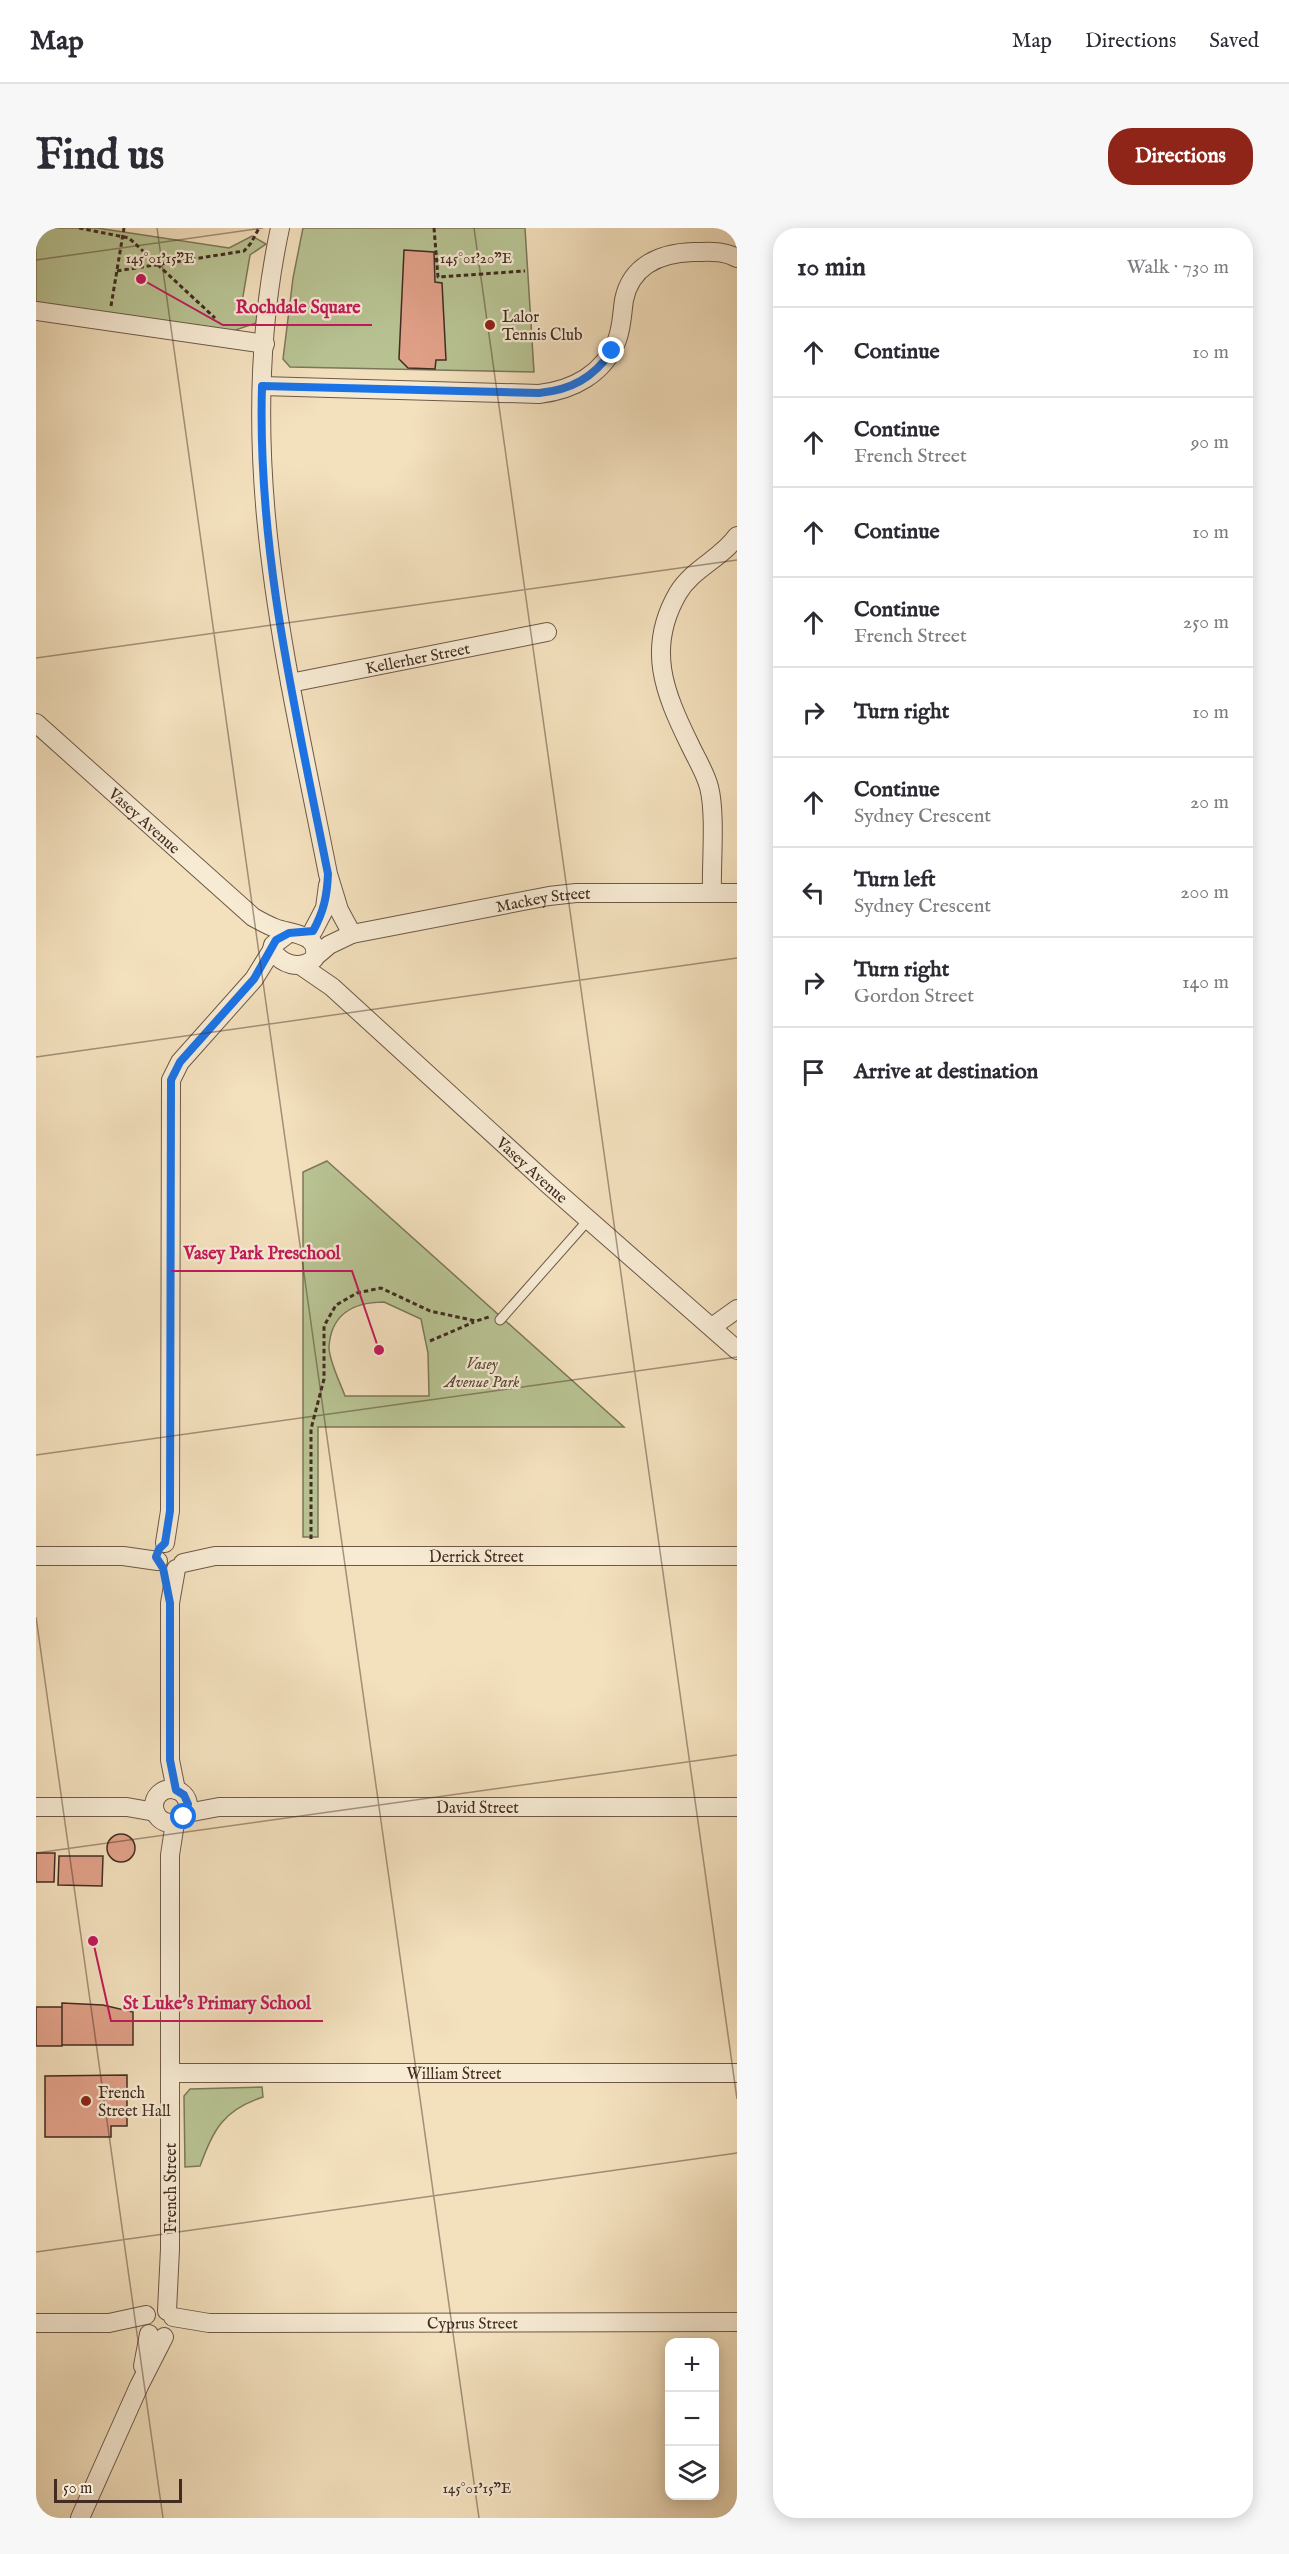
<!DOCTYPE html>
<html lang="en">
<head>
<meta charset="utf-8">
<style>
  body { margin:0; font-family:"IM FELL English",serif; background:#f7f7f7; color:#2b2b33 }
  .controls { position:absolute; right:18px; bottom:18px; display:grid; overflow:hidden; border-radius:12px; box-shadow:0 3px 15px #0003 }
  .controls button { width:54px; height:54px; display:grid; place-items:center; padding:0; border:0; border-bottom:2px solid #e1e1e2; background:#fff; color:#2b2b33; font:30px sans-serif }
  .scale { position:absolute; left:18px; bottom:15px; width:128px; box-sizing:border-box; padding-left:6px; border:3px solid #422b21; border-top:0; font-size:16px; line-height:21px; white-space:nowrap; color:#422b21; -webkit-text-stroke:4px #f7ebd4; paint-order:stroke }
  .stop { position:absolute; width:18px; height:18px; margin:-14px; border:4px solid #1a73e8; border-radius:50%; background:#fff }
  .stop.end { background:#1a73e8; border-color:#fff; box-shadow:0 2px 6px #0008 }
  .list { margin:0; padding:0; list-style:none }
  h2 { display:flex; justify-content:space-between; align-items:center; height:78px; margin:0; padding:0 24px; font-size:26px }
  h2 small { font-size:20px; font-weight:400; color:#7c7c81 }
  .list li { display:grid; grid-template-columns:39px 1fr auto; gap:18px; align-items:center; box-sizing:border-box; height:90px; padding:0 24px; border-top:2px solid #e1e1e2 }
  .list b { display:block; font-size:22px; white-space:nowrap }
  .list p { margin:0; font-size:20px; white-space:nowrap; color:#7c7c81 }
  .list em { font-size:20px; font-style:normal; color:#7c7c81 }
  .icon { flex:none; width:33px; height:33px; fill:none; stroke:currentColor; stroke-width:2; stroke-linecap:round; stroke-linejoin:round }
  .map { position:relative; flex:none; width:701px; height:2290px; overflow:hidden; border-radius:24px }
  header { display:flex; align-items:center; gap:36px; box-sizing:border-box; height:84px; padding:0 30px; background:#fff; border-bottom:2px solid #e1e1e2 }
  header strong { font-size:28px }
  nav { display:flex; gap:33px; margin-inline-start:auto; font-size:21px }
  .intro { display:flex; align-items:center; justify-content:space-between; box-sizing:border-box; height:144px; padding:0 36px }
  h1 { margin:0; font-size:42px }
  .button { padding:15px 27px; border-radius:24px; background:#8f2418; color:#fff; font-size:21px; font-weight:700 }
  main { display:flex; gap:36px; padding:0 36px }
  aside { flex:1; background:#fff; border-radius:24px; box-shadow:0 3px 15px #0003 }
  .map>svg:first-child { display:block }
  .green { fill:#b8c393; stroke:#7d775a; stroke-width:1.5; fill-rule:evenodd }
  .building { fill:#e1a189; stroke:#422b21; stroke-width:1.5 }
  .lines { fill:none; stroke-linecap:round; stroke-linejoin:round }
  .service-casing { stroke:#6e5848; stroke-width:11 }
  .minor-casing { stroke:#6e5848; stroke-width:20 }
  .path { stroke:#422b21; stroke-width:3; stroke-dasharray:4.5 3; stroke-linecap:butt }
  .service { stroke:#f7ebd4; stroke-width:9 }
  .minor { stroke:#f7ebd4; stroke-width:18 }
  .route { stroke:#1a73e8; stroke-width:8 }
  .ticks { fill:none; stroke:#422b21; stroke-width:1.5; stroke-opacity:0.45 }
  .poi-dot { fill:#8f2418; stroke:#f7ebd4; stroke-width:2 }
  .labels { text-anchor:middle; stroke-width:4.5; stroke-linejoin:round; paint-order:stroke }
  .poi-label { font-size:16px; fill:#422b21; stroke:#f7ebd4; text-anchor:start }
  .street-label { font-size:16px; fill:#422b21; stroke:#f7ebd4 }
  .park-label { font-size:16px; font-style:italic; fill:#5a4938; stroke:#f7ebd4 }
  .ticks-label { font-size:15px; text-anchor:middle; fill:#422b21; stroke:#f7ebd4; stroke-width:4.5; stroke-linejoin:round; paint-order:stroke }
  .leader { fill:none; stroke:#c2185b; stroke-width:2 }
  .callout-dot { fill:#c2185b; stroke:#f7ebd4; stroke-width:2 }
  .callout-label { font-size:18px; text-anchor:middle; font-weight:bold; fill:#c2185b; stroke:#f7ebd4; stroke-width:4.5; stroke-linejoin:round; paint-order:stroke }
</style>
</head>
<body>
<header>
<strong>Map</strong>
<nav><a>Map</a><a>Directions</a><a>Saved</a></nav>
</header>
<div class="intro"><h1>Find us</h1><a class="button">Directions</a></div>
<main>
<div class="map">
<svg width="701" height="2290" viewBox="0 0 701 2290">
  <rect width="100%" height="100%" fill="#f3e0bd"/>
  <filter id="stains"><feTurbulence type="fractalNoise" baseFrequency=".00333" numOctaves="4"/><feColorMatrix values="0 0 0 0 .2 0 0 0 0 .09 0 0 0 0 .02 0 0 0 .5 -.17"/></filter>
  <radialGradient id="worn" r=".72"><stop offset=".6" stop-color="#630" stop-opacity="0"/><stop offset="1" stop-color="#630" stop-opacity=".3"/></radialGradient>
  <path class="green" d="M0,0H61L193,20L216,8L230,16L214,27L206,74L223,81L220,95L194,104L0,76Z
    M267,0H489L498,144L254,139L247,131L257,50Z
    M291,933L588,1199H282V1309H267V944ZM348,1074L385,1091L392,1125L393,1168H309C304,1154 293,1133 293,1119C295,1086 318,1074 348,1074Z
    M226,1859L227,1869C187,1882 178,1901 164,1938L149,1939L148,1868L154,1861Z"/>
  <path class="building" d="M368,22L398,24L399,54L406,55L410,132H400L399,141L372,140L363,131Z
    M71 1620a14 14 0 1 1 28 0a14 14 0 1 1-28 0Z
    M0,1625H19L18,1654H0Z
    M23,1628H67L66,1658L22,1657Z
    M26,1775L67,1777L97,1784V1817H26Z
    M0,1779H26V1818H0Z
    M91,1847V1898H75V1909H9V1848Z"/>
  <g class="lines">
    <defs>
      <path id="service" d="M464,1092L554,990"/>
      <g id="minor">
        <path d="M244,0C196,223 249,428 292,646L303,682L316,706"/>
        <path d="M0,83L229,116"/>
        <path d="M226,158L503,166C537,162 568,146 581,112C586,99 586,85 588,72C595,37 625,25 657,24C673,24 687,22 701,30"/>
        <path id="s1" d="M254,455L511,404"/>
        <path id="s2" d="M0,495L217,689C224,693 231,697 239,700C254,706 286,705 278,731C263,742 246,737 236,722L237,717L253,705"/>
        <path d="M676,664C675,635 680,586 673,559C669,544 660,530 654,517C628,464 610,420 642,365C657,340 685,331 701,308"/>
        <path d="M277,703L289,680L292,657"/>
        <path id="s3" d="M280,728L293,717L316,706L513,668L540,665H701"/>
        <path id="s4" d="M264,737L296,759L513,957L701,1122"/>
        <path d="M676,1099L701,1081"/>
        <path d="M129,1315L134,1283L135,852L144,834L218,751L236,722"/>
        <path d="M0,1328H87L122,1333"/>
        <path id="s5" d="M147,1335L179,1328H701"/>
        <path d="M140,1341L134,1375V1532L140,1562"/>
        <circle cx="135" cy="1578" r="17"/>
        <path d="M0,1579H91L119,1584"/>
        <path id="s6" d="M151,1585L183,1579H701"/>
        <path id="s7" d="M134,1845H701"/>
        <path d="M131,2083L134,2021V1627L139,1595"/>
        <path id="s8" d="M137,2089L173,2095L701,2094"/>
        <path d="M0,2095H73L110,2087"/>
        <path d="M107,2138L113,2106"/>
        <path d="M44,2290L103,2158L128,2109"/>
      </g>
    </defs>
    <use href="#service" class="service-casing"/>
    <use href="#minor" class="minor-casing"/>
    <path class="path" d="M43,0L93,10L179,90
      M398,0L402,49L489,43
      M81,43L208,23L215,15L223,0
      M75,78L88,0
      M394,1113L438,1094
      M275,1311V1201L288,1151V1098L300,1077L321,1065L345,1060L394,1083L440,1093L453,1089"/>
    <use href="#service" class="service"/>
    <use href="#minor" class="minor"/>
  </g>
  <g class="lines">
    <path class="route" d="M148,1589L152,1576L148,1567L140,1562L134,1532V1375L127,1340L120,1329L123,1321L129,1315L134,1283L135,852L144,834L218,751L240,712L253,705L277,703C288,683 291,668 292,646C260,484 221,324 226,158L503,165C535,162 557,150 576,123"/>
  </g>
  <path class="ticks" d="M121,0L443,2290M438,0L701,1871M0,32L227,0M0,430L701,332M0,829L701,730M0,1227L701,1129M0,1389L127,2290M0,1625L701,1527M0,2024L701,1925"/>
  <g class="poi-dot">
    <circle cx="454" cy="97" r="6"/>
    <circle cx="50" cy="1873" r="6"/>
  </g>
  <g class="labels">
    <g class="poi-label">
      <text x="466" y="94">Lalor<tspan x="466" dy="18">Tennis Club</tspan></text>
      <text x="62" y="1870">French<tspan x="62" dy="18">Street Hall</tspan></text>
    </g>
    <g class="street-label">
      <text dy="6" stroke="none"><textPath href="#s1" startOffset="130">Kellerher Street</textPath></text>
      <text dy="6" stroke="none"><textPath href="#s2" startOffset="146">Vasey Avenue</textPath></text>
      <text dy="6" stroke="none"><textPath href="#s3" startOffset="237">Mackey Street</textPath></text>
      <text dy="6" stroke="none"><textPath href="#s4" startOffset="310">Vasey Avenue</textPath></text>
      <text dy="6" stroke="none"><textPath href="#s5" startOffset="294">Derrick Street</textPath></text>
      <text dy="6" stroke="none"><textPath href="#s6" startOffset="291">David Street</textPath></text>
      <text dy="6" stroke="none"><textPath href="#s7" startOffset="284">William Street</textPath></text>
      <text transform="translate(134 1960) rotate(-90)" y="6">French Street</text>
      <text dy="6" stroke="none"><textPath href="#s8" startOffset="300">Cyprus Street</textPath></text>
    </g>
    <g class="park-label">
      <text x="446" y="1141">Vasey<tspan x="446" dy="18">Avenue Park</tspan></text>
    </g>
  </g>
  <g class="ticks-label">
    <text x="124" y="35">145°01'15"E</text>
    <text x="440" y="35">145°01'20"E</text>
    <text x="441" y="2265">145°01'15"E</text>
  </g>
  <path class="leader" d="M105 51L187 97H336M343 1122L316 1043H135M57 1713L75 1793H287"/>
  <g class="callout-dot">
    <circle cx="105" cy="51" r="6"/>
    <circle cx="343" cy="1122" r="6"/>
    <circle cx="57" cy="1713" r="6"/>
  </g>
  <g class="callout-label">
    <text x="262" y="85">Rochdale Square</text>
    <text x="226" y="1031">Vasey Park Preschool</text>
    <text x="181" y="1781">St Luke's Primary School</text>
  </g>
  <rect width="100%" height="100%" filter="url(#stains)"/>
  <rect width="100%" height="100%" fill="url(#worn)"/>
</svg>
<div class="controls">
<button>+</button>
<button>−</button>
<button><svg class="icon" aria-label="layers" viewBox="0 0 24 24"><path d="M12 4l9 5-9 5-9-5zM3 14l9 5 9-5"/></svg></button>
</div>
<div class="scale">50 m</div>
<div class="stop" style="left:148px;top:1589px"></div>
<div class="stop end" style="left:576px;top:123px"></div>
</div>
<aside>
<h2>10 min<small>Walk · 730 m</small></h2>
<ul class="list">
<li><svg class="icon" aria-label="ahead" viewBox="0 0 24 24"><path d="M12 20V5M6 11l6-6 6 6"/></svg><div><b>Continue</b></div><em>10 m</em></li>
<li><svg class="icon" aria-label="ahead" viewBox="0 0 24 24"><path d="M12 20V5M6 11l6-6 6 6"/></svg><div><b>Continue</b><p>French Street</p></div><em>90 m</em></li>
<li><svg class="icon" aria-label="ahead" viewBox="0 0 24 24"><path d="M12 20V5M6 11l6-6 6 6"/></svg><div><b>Continue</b></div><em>10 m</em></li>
<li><svg class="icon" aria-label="ahead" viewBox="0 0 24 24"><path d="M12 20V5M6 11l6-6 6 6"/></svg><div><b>Continue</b><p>French Street</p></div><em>250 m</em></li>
<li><svg class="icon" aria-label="right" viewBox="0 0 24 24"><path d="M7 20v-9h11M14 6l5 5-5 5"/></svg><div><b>Turn right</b></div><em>10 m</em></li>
<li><svg class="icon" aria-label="ahead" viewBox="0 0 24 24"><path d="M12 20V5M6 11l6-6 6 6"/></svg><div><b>Continue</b><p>Sydney Crescent</p></div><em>20 m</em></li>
<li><svg class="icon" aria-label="left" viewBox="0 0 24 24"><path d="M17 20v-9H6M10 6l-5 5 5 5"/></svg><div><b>Turn left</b><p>Sydney Crescent</p></div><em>200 m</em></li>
<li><svg class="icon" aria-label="right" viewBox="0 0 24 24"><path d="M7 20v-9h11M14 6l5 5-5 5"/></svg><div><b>Turn right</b><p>Gordon Street</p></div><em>140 m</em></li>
<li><svg class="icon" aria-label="arrive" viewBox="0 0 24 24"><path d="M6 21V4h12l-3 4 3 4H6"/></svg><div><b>Arrive at destination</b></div></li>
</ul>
</aside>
</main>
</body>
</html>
